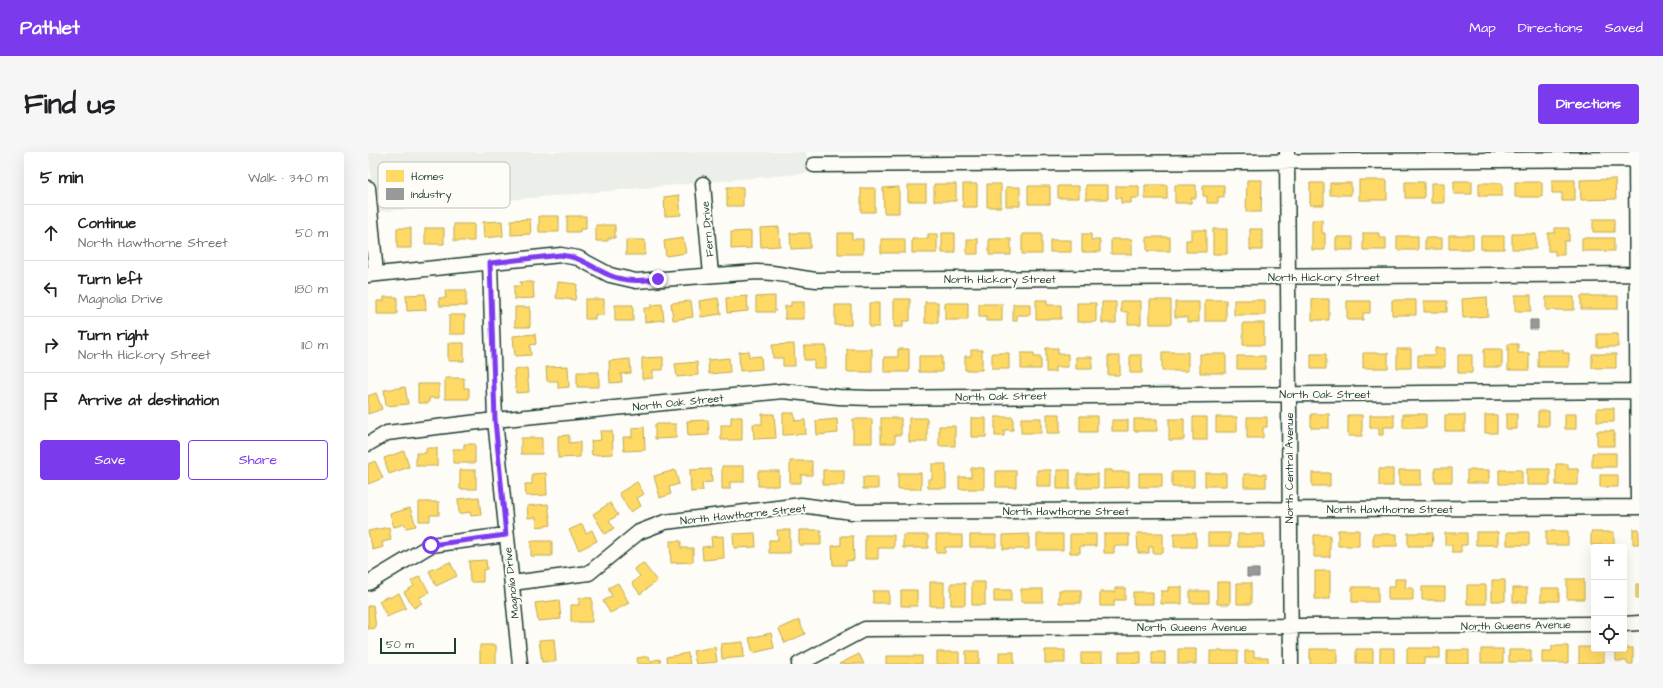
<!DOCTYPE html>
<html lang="en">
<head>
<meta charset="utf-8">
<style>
  body { margin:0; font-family:"Architects Daughter",sans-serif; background:#f6f6f6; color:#202124 }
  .controls { position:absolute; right:12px; bottom:12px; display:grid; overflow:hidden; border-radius:4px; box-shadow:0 4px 16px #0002 }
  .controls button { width:36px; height:36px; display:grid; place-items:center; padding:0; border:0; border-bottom:1px solid #e0e0e0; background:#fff; color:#202124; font:20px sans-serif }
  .scale { position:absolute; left:12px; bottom:10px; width:76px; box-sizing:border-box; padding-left:4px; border:2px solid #1f3d34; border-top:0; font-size:11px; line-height:14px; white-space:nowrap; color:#1f3d34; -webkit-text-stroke:3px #fdfcf7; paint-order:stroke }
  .stop { position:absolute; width:12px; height:12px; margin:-9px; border:3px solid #7c3aed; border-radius:50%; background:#fff }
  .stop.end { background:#7c3aed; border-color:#fff; box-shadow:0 1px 4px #0008 }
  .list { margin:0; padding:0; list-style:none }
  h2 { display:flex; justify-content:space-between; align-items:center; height:52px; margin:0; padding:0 16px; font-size:17px }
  h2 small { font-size:13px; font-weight:400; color:#757577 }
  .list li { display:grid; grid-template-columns:26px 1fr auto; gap:12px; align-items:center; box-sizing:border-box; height:56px; padding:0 16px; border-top:1px solid #e0e0e0 }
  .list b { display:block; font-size:15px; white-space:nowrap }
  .list p { margin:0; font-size:13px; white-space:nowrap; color:#757577 }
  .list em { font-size:13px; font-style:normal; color:#757577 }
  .actions { display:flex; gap:8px; padding:12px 16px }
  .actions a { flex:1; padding:9px 0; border:1px solid #7c3aed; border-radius:4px; text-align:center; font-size:14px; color:#7c3aed }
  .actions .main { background:#7c3aed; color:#fff }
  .icon { flex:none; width:22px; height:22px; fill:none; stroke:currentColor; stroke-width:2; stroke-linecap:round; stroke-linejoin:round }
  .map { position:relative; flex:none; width:1271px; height:512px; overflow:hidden; border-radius:4px }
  header { display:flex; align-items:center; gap:24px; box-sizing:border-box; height:56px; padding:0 20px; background:#7c3aed; color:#fff }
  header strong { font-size:19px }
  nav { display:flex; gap:22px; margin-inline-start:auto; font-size:14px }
  .intro { display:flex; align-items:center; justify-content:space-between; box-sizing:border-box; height:96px; padding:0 24px }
  h1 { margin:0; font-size:28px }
  .button { padding:10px 18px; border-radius:4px; background:#7c3aed; color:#fff; font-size:14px; font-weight:700 }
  main { display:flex; gap:24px; padding:0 24px }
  aside { flex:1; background:#fff; border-radius:4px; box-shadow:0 4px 16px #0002 }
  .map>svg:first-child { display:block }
  .built { fill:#eceee9 }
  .homes { fill:#ffd966; stroke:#bcaa57 }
  .industry { fill:#999; stroke:#747d7b }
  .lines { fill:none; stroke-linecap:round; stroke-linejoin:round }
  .minor-casing { stroke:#1f3d34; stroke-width:17 }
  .minor { stroke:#fdfcf7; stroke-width:14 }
  .route { stroke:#7c3aed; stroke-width:5 }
  .labels { text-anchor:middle; stroke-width:4; stroke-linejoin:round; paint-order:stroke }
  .street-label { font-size:11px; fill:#1f3d34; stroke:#fdfcf7 }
  .key { fill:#fdfcf7; stroke:#bac3bc; stroke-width:1 }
  .key-label { font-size:11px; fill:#1f3d34 }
</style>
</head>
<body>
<header>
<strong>Pathlet</strong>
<nav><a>Map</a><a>Directions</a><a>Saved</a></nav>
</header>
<div class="intro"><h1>Find us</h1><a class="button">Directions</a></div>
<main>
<aside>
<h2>5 min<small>Walk · 340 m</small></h2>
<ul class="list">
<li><svg class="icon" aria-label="ahead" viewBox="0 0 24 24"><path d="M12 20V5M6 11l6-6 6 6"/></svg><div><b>Continue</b><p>North Hawthorne Street</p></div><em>50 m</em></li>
<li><svg class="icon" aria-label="left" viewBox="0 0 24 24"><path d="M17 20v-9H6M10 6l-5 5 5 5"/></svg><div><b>Turn left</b><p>Magnolia Drive</p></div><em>180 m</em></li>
<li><svg class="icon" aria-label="right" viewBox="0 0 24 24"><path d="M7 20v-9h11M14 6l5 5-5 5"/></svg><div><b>Turn right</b><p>North Hickory Street</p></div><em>110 m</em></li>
<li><svg class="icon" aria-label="arrive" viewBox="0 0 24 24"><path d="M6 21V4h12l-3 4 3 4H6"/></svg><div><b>Arrive at destination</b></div></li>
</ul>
<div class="actions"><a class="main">Save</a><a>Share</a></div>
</aside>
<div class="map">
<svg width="1271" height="512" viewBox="0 0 1271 512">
  <rect width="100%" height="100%" fill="#fdfcf7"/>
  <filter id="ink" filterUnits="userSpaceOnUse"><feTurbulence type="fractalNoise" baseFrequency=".025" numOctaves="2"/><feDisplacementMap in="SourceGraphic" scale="8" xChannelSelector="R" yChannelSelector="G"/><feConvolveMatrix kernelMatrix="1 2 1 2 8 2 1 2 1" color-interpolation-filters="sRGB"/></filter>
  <g filter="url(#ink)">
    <path class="built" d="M0,0H438L441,21L7,60Z"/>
    <path class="homes" d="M1247,27L1248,47L1213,48L1212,28Z
      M879,28H894L893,60H878Z
      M991,28H1019V48H991Z
      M1184,28H1207V49H1194V41H1184Z
      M1086,29H1104V42H1086Z
      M1037,30H1056V46H1037Z
      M1147,30H1174V45H1147Z
      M942,31H956V53H942Z
      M962,31H983V43H962Z
      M1063,31H1076V51H1063Z
      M1111,31H1134V44H1111Z
      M566,32H588V49H566Z
      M595,32H609V55H595Z
      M619,32H633V55H619Z
      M540,33H558V49H540Z
      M718,33H740V47H718Z
      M777,33H799V47H777Z
      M807,33H828V46H823V51H807Z
      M835,33H856V45H850V51H839V44H835Z
      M660,34H682V52H660Z
      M690,34H711V46H690Z
      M748,34H771V46H763V51H753V46H748Z
      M359,35H375V54H359Z
      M531,35V61H516L515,36Z
      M638,35H652V54H638Z
      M493,36H507V60H493Z
      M311,43L313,63L297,64L296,45Z
      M171,64H191V80H171Z
      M199,64H218V77H212V80H199Z
      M162,67L163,82L143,83V68Z
      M1225,67H1246V80H1225Z
      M944,68H954V81H957V98H944Z
      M134,69L135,84L116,86L115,70Z
      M86,72H106V89H86Z
      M228,73H247V86H240V89H228Z
      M411,75L412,94L393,95L392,76Z
      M29,76H43V96H29Z
      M57,76H76V92H57Z
      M1187,76H1201V89H1196V103H1187V99H1180V81H1187Z
      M845,77H859V102H845Z
      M882,77H894V98H882Z
      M823,78H838V100H818V88H823Z
      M383,79V96L363,97V80Z
      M422,81H442V96L423,97Z
      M470,81H484V87H495V102H470Z
      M574,81H587V101H574Z
      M995,81H1011V86H1018V98H995Z
      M560,82H569V101H544V87H560Z
      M654,82H674V102H654Z
      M714,82H723V88H732V100H714Z
      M1144,82H1168V97H1144Z
      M1081,83H1105V97H1081Z
      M1029,84H1050V98H1029Z
      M1113,84H1136V97H1113Z
      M779,85H802V99H779Z
      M968,85H985V98H968Z
      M315,86L318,101L298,104L296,89Z
      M1057,86H1074V97H1057Z
      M1214,86H1246V99H1214Z
      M513,87H537V101H513Z
      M599,87H610V102H599Z
      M621,87H643V103H621Z
      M743,87H764V102H743Z
      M258,88H277V103H258Z
      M682,88H703V100H682Z
      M152,130H165L166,146L146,147V134H153Z
      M190,130L209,132L207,148L188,146Z
      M77,138H98V154H72L71,146H78Z
      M57,142L58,158L39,159L38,143Z
      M1147,143H1163V159H1147Z
      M379,144L380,159L359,161L358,146Z
      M407,144V160H388V145Z
      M1213,144H1250V157H1213Z
      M16,145H29V162H9V149H16Z
      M1119,145L1120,164L1095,166L1094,147Z
      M1178,145H1206V158H1178Z
      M350,146L353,162L333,165L331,149Z
      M217,147H236V163H227V167H217Z
      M526,147H542V169H535V175H526Z
      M944,147H961V168H944Z
      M668,148H679V153H693V167H668Z
      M782,148H803V172H782Z
      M837,148H858V169H837Z
      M866,148H897V163H866Z
      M1024,148H1048V163H1024Z
      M323,149L325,165L305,168L303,151Z
      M753,149H773V172H760V160H753Z
      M979,149H1002V161H995V168H979Z
      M1056,149H1079V160H1056Z
      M423,150H436V167H417V154H423Z
      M557,150H570V171H557Z
      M734,150H748V171H734Z
      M807,150H831V170H819V165H807Z
      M501,151H511V175H501Z
      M577,151H600V168H577Z
      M709,151H728V170H709Z
      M294,152L296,168L277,170L276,156H283V153Z
      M611,152H634V169H618V165H611Z
      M645,152H662V163H649V169H645Z
      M247,153H265V169H247Z
      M467,153H483V173H467Z
      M147,155H162V175H147Z
      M81,163H97V182H81Z
      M875,171H896V193H875Z
      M167,182L168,192L162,193L163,203L147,204L145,184Z
      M1229,182H1250V195H1229Z
      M80,191H96V209H80Z
      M426,192L427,214H415V206H405L404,193Z
      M1140,192H1150V201H1161V218H1140Z
      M436,194H458V216H446V208H436Z
      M678,196H690V202H700V215H687V220H678Z
      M1067,196H1077V215H1050V203H1067Z
      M479,197H504V220H479Z
      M530,197H541V220H516V205H530Z
      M1029,197H1043V216H1029Z
      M1116,197H1134V215H1116Z
      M603,198H614V218H597V204H603Z
      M1170,198H1195V201H1201V215H1170Z
      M381,199V205L393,204L394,217L372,219L371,200Z
      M794,200H820V219H794Z
      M624,201H641V217H624Z
      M653,201H666V205H673V217H653Z
      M995,201H1020V216H995Z
      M832,202H858V221H832Z
      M943,202H958V217H943Z
      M1224,202H1248V216H1224Z
      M762,203H774V221H762Z
      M1090,203H1104V221H1090Z
      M551,204H574V220H551Z
      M740,204H752V223H740Z
      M869,204H897V217H869Z
      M295,205V218H285V226L274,227V206Z
      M708,205H724V217H708Z
      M361,206L362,220L341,222L340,208Z
      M262,207L263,221L253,222L254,230L242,231L241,209Z
      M329,210L330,223L309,225L307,212Z
      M200,214L201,235L190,236V229H179L178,215Z
      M159,216L161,240L148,241L146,218Z
      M209,220H231V235H209Z
      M77,226H96V236H101V247H77Z
      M50,232H71V246H61V251H50Z
      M37,235L40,252L18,254L16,238Z
      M8,241L14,257L0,262V244Z
      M1229,256H1246V270H1229Z
      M1170,259H1181V274H1170Z
      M415,261H426L427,269L437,268L438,282L415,283Z
      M394,262H406L408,286L386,287L385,272H394Z
      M679,262H692V281H679Z
      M943,262H961V276H943Z
      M1035,262H1058V276H1035Z
      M1138,262H1149V277H1138Z
      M1197,262H1208V277H1197Z
      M980,263H994V284H980Z
      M1002,263H1026V275H1015V283H1011V276H1002Z
      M1077,263H1097V279H1077Z
      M1117,263H1129V281H1117Z
      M712,264H729V280H712Z
      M363,265H374V288H353V273H363Z
      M627,265H645V278H636V284H627Z
      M825,265H839V288H825Z
      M848,265H869V280H848Z
      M879,265H899V275H895V286H879Z
      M513,266H533V283H527V291H513Z
      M541,266H559V290H541Z
      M603,266H618V285H603Z
      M653,266H673V281H653Z
      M469,267L470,281L449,283L448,269Z
      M485,267H504V291H485Z
      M766,267H789V279H766Z
      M801,267H816V288H801Z
      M340,268L341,283L320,284L319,269Z
      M744,268H760V279H744Z
      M287,272H308V286L287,287Z
      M571,274H587V294H571Z
      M276,275L277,298L256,299L255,285H264V276Z
      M232,279H244L245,302L224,303L223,289L233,288Z
      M1229,279H1246V294H1229Z
      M201,283V291L212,290V305L190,306V284Z
      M153,286H174V302H153Z
      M96,292H107V311H85V297H96Z
      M58,296H69V314H48V301H58Z
      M36,299L41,315L21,322L16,306Z
      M1224,301H1248V315H1224Z
      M7,309L15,326L0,332V312Z
      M422,309H444V323H433V331H422Z
      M564,312H578V336H560V327H564Z
      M1188,312H1200V317H1210V333H1188Z
      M354,314H376V330H362V337H354Z
      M603,316H616V337H591V325H603Z
      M1067,316H1084V330H1067Z
      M343,317L344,330L334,331L335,339L323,340L322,318Z
      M1011,317H1025V334H1011Z
      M1159,317H1182V333H1159Z
      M92,318H108V337H92Z
      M307,318L311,332L301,335L303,342L292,346L286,324Z
      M455,318H476V333H455Z
      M669,318H683V334H669Z
      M689,318H702V337H689Z
      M736,318H744V320H761V335L736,336Z
      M1031,318H1053V333H1031Z
      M1099,318H1121V331H1099Z
      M1131,318H1154V332H1131Z
      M390,319H411V334H390Z
      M628,319H648V335H628Z
      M804,320H826V335H804Z
      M178,321L179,343L158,344L157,332H164V322Z
      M530,321H553V337H530Z
      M771,321H794V335H771Z
      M837,321H858V334H837Z
      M944,321H962V334H944Z
      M709,322H730V336H709Z
      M876,322H898V335H876Z
      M1232,323H1250V335H1232Z
      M495,325H510V337H495Z
      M269,330L276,342L269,346L273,354L262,360L251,341Z
      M111,345L113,363L103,364L102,360L91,362L90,347Z
      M51,350H71V363H62V369H51Z
      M242,351L250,363L241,369L246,376L237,382L225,362Z
      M180,352L183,373L169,375L168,365L160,366L159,354Z
      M42,356L48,374L38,376L37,372L26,375L22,362Z
      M214,372L218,381L224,378L229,389L211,398L201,378Z
      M21,375L23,388L14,390L15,395L5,398L0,379Z
      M1265,377H1271V392H1265Z
      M409,378H422V401H401V388H410Z
      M431,378H453V393H431Z
      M970,378H991V394H970Z
      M1178,379H1200V393H1178Z
      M1108,380H1130V393H1108Z
      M1139,380H1161V393H1139Z
      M1223,380H1246V393H1223Z
      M387,381L388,395L366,396L365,382Z
      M769,381H795V401H785V395H781V401H770Z
      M806,381H828V395H806Z
      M840,381H862V394H840Z
      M1040,381H1065L1064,394H1040Z
      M1077,381H1099V393H1093V400H1084V393H1077Z
      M661,382V397H635V383Z
      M669,382H695V398H669Z
      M702,382H728V394H712V401H702Z
      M736,382H761V394H746V401H736Z
      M870,382H896V395H870Z
      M1005,382H1029V394H1005Z
      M497,383H526V396H510V407H497Z
      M535,383H560V396H535Z
      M568,383H594V395H577V401H568Z
      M602,383H628V395H602Z
      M946,383H962V405H946Z
      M355,384L356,406L335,408L334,395L344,394L343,385Z
      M473,384H485L486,408L478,409V413H465L464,394L473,393Z
      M163,389H184V404H163Z
      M302,389H313V396H325V410L303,411Z
      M118,408L119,417L115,418V430H102L101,409Z
      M82,410L89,424L68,434L61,419Z
      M275,411L289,429L272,442L264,431L272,424L266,417Z
      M947,419H962V447H947Z
      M52,424L61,440L51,446L54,451L46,456L36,440L46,434L43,429Z
      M1027,427H1038L1037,436H1045V448H1020V435H1027Z
      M1199,427H1216V447H1199Z
      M1124,428H1137V449H1124Z
      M562,430H576V454H562Z
      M604,430H617V453H604Z
      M849,430H862V452H849Z
      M250,431L261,451L242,461L235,449L244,444L240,436Z
      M583,431H597V453H583Z
      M869,431H883V452H869Z
      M1268,432H1271V447H1268Z
      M1099,433H1118V452H1099Z
      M800,435H814V452H793V439H800Z
      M984,435H1010V450H984Z
      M1054,435H1077V448H1054Z
      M747,436H757V448H746V454H732V440H747Z
      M1145,436H1159V450H1145Z
      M1173,436H1191V449H1173Z
      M653,437H675V450H653Z
      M533,438H549V454H533Z
      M626,438H643V450H626Z
      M691,438H713V451H691Z
      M505,439H521V451H505Z
      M822,439H841V451H822Z
      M765,440H785V452H765Z
      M31,441L38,456L19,465L11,449L20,444L21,446Z
      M211,446H224V470H203V453H211Z
      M191,448L193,467L170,469L167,451Z
      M5,453L8,476L0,477V454Z
      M431,468L437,482L417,491L411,477Z
      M403,481L406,496L385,501L381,486Z
      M186,487L188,509L174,510L171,488Z
      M375,490L376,505L354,507L353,492Z
      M112,493H128V512H112Z
      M1184,494H1200V511H1174V499H1184Z
      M347,495L349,510L328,512L325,499Z
      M1211,495H1226V497H1236V510L1211,512Z
      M1012,496H1026V512H1012Z
      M1039,496H1072V506H1056V512H1039Z
      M1256,496H1265V512H1259V509H1248V497H1256Z
      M810,497H828V512H810Z
      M942,497H969V512H942Z
      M988,497H1005V511H988Z
      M1113,497H1135V511H1113Z
      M677,498H697V511H677Z
      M1079,498H1101V512H1079Z
      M1141,498H1163V510H1141Z
      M598,499H611V512H598Z
      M842,499H870V512H842Z
      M877,499H886V505H900V512H877Z
      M569,500H591V512H569Z
      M631,500H646V512H631Z
      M751,500H773V512H751Z
      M784,500H797V512H784Z
      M320,501L322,512H299L298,505Z
      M713,501H734V512H713Z
      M491,502L496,512H471Z
      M281,504L282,509L292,507L293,512H270L269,506Z
      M518,504H554V512H518Z"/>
    <path class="industry" d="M1162,168H1170V177H1162Z
      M879,417H891V425H879Z"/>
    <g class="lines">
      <defs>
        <path id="minor" d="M919,0L923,512
          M1268,0L1270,355
          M446,13L1271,7
          M335,32L343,123
          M0,36L8,122
          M122,111L127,268L152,512
          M0,123L193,103L210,106L242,123L268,129L389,120C410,120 429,126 449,128L1271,122
          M0,292L19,281L127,268L415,239L471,245L503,246L1271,239
          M0,431L63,393L138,383
          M144,431L221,421L271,380L297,370L433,353L484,360L1271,355
          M1256,472L1271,471
          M431,512L497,477L1226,472"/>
      </defs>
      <use href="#minor" class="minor-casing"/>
      <use href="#minor" class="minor"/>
    </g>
  </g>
  <g class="lines" filter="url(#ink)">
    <path class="route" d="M63,393L138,383L127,268L122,111L192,103C215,105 222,115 241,123C257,130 273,129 290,127"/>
  </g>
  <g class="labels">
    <g class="street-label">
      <text transform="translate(339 77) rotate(-95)" y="4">Fern Drive</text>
      <text x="956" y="129">North Hickory Street</text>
      <text x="632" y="131">North Hickory Street</text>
      <text x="957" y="246">North Oak Street</text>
      <text transform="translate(633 244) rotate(-1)" y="4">North Oak Street</text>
      <text transform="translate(310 250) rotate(-6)" y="4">North Oak Street</text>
      <text transform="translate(921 316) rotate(-90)" y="4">North Central Avenue</text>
      <text x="1022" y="361">North Hawthorne Street</text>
      <text x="698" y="363">North Hawthorne Street</text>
      <text transform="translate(375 362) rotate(-6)" y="4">North Hawthorne Street</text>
      <text transform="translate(143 431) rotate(-96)" y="4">Magnolia Drive</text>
      <text transform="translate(1148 473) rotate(-1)" y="4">North Queens Avenue</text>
      <text x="824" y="479">North Queens Avenue</text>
    </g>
  </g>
  <rect x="10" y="10" width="132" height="46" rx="6" class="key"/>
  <rect x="18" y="18" width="18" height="12" fill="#ffd966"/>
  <rect x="18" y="36" width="18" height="12" fill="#999"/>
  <g class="key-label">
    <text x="43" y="28">Homes</text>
    <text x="43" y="46">Industry</text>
  </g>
</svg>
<div class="controls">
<button>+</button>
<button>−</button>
<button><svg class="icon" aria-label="locate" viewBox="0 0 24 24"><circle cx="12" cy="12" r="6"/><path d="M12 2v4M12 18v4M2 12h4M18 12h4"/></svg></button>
</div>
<div class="scale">50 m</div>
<div class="stop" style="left:63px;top:393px"></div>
<div class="stop end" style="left:290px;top:127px"></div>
</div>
</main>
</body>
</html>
